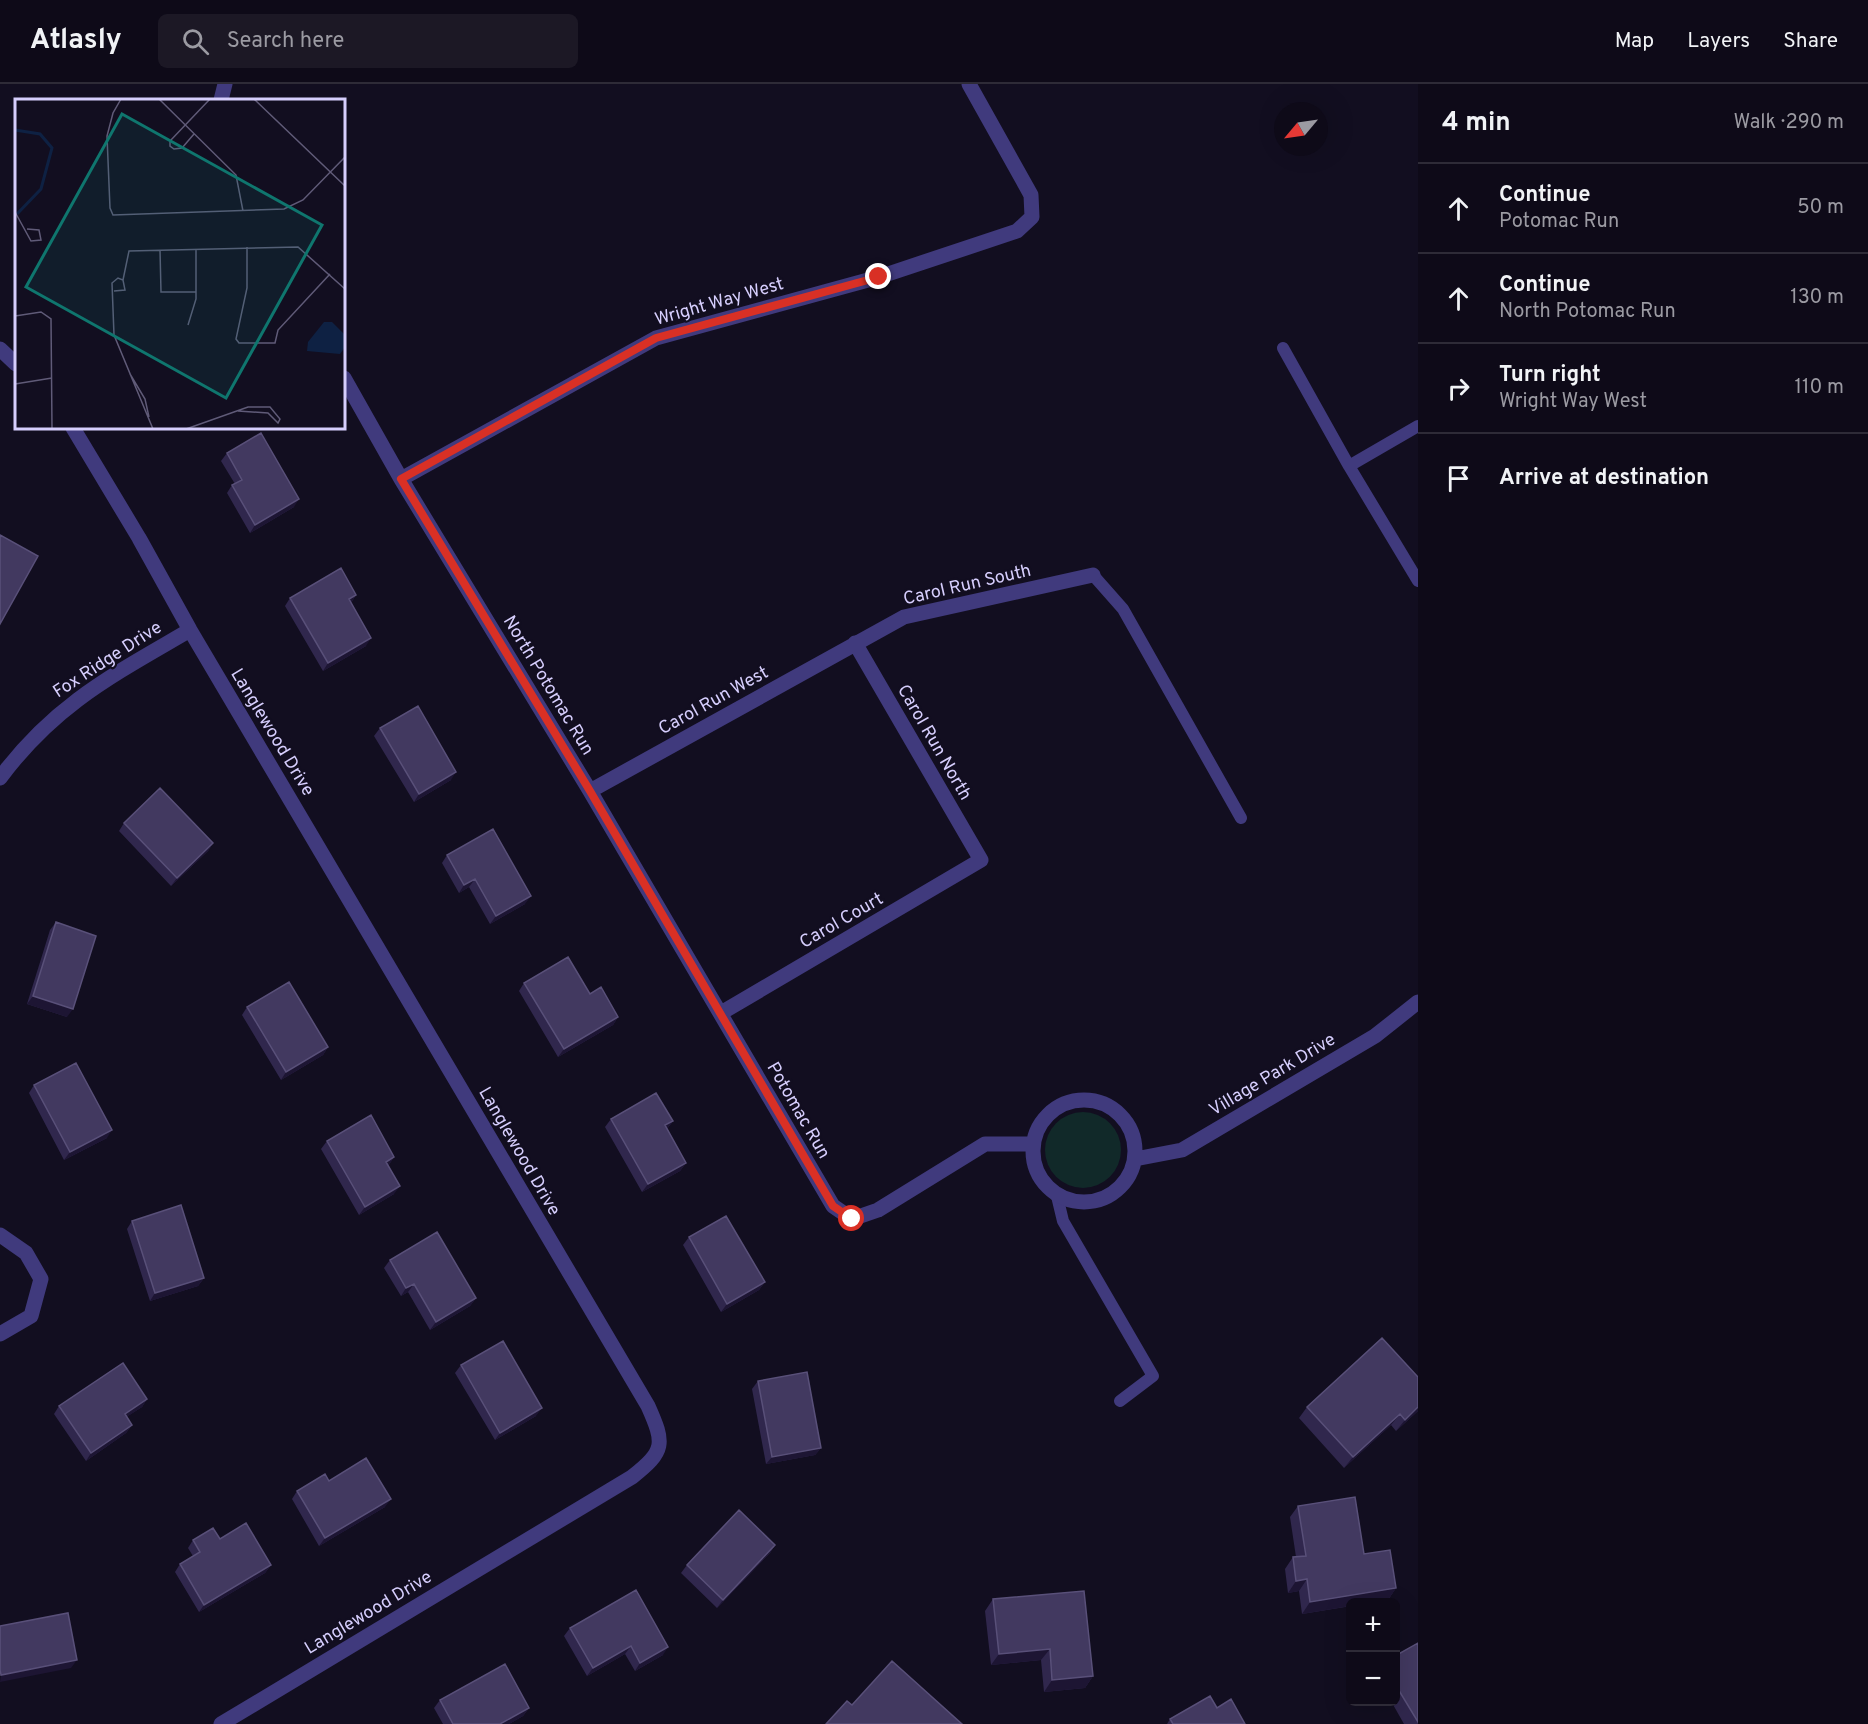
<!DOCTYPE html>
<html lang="en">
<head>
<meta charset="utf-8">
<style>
  body { margin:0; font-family:Overpass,sans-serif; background:#1c1825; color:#f1f3f6 }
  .controls { position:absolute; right:18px; bottom:18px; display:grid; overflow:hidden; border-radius:9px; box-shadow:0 6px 24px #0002 }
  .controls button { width:54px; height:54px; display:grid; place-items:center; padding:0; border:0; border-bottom:2px solid #2e2b37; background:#0e0a18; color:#f1f3f6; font:30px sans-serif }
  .compass { position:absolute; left:1274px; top:18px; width:54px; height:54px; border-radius:50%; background:#0e0a18; box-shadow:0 6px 24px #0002; rotate:241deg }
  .stop { position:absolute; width:18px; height:18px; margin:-14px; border:4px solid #d93025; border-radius:50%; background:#fff }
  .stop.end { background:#d93025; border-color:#fff; box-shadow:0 2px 6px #0008 }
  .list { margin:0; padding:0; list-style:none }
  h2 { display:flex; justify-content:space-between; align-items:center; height:78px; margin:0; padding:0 24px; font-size:26px }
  h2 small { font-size:20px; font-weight:400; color:#9b9aa2 }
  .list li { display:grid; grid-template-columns:39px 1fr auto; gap:18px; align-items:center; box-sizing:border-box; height:90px; padding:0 24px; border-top:2px solid #2e2b37 }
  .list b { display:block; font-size:22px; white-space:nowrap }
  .list p { margin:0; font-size:20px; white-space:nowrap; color:#9b9aa2 }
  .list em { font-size:20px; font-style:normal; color:#9b9aa2 }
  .icon { flex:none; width:33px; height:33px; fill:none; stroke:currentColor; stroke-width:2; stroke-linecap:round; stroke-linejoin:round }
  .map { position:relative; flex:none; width:1418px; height:1640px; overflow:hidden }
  header { display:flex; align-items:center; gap:36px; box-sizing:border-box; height:84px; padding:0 30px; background:#0e0a18; border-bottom:2px solid #2e2b37 }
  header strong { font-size:28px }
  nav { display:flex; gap:33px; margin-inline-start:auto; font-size:21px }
  .search { width:420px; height:54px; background:#1c1825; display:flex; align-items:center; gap:15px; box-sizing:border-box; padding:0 21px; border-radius:9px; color:#9b9aa2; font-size:22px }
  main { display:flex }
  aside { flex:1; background:#0e0a18 }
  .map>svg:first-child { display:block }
  .green { fill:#112929 }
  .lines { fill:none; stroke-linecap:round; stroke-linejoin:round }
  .lane { stroke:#403a7d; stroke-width:12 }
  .street { stroke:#403a7d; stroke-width:15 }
  .wall { fill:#30274d }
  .shaded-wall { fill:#1d1533 }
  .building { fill:#423960; stroke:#595079; stroke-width:1.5 }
  .route { stroke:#d93025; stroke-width:8 }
  .labels { text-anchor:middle; stroke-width:4.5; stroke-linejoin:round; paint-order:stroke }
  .street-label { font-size:18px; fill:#d6cefd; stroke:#120e20 }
  .inset-river { fill:none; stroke:#0e2143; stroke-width:3 }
  .inset-road { fill:none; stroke:#605b78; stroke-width:1.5 }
  .view { fill:#0f766e; fill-opacity:0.15; stroke:#0f766e; stroke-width:3 }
  .inset-edge { fill:none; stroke:#d6cefd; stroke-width:3 }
</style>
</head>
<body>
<header>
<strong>Atlasly</strong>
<div class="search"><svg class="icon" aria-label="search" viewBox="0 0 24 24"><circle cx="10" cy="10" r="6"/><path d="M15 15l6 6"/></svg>Search here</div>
<nav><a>Map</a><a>Layers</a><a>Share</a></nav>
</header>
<main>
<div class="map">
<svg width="1418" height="1640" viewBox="0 0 1418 1640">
  <rect width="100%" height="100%" fill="#120e20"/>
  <path class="green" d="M1045 1066a38 38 0 1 1 76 0a38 38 0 1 1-76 0Z"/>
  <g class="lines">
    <path class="lane" d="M1283,264L1349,382
      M1418,342L1349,382L1418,497
      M1093,491L1123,525L1241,734
      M1057,1112L1063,1137L1153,1292L1120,1317"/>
    <path class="street" d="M221,16L225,0
      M0,265L16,280
      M344,294L401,395L590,707L833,1122L852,1135L878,1126L985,1060H1033
      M73,344L139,454L190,546L648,1322C665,1360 665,1367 632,1393L221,1640
      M401,395L656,254L879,193L1017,147L1032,133L1031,111L969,0
      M0,694C55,620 113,591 190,546
      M590,707L904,533L1093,491
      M721,929L981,776L855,559
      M1033 1067a51 51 0 1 1 102 0a51 51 0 1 1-102 0Z
      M1135,1075L1182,1066L1375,952L1418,918
      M0,1151L26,1169L41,1195L31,1232L0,1250"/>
  </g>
  <path class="wall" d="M227,369L294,423L250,449L227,409L232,401L235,400L221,377Z
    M356,511L351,519L366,562L323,587L285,522L290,514Z
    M380,644L451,696L414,718L374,652Z
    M124,739L213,759L208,767L171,802L119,747Z
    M447,771L525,820L490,840L469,803L459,809L442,779Z
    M56,838L67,933L27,920L50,846Z
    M524,899L590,910L618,933L613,941L558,973L519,907Z
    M247,923L328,963L323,971L281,996L242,931Z
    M34,1001L107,1054L64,1076L29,1009Z
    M611,1035L673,1037L667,1045L686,1079L680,1087L642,1108L605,1043Z
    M327,1057L394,1073L388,1082L394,1110L359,1131L321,1065Z
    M132,1137L204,1194L198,1202L150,1217L127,1145Z
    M689,1153L765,1198L759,1206L721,1228L683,1161Z
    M390,1176L476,1214L470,1222L430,1246L408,1208L401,1212L384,1184Z
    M461,1281L536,1332L495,1356L455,1289Z
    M758,1297L821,1364L815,1371L766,1380L752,1305Z
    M147,1315L142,1323L126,1333L132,1341L126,1349L86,1377L54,1330L59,1322Z
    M1307,1323L1418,1327L1396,1347L1391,1341L1344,1384L1299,1334Z
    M329,1397L385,1423L319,1462L292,1415L297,1407Z
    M1298,1422L1364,1470L1396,1504L1388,1516L1302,1530L1299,1507L1288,1509L1285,1485L1293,1473H1296L1290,1433Z
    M220,1455L271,1481L265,1489L199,1528L175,1488L180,1480L193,1472L188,1464L193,1456Z
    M775,1461L770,1469L717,1524L681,1489L687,1481Z
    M993,1515L1093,1592L1085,1604L1044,1608L1041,1576L991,1581L985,1527Z
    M570,1544L663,1571L635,1587L625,1570L587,1592L564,1552Z
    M1418,1559V1640H1404L1391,1617H1395V1572Z
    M440,1616L529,1624L523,1632L509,1640H443L434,1624Z
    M1217,1624L1245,1640H1167L1170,1635Z"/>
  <path class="shaded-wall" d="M299,415L294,423L250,449L255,441Z
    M356,511L351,519L349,515Z
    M371,554L366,562L323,587L328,579Z
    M456,688L451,696L414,718L419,710Z
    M213,759L208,767L171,802L177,794Z
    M475,795L469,803L459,809L464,801Z
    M531,812L525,820L490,840L496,832Z
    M33,912L73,925L67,933L27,920Z
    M618,933L613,941L558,973L564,965Z
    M328,963L323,971L281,996L286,988Z
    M673,1037L667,1045L665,1041Z
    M112,1046L107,1054L64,1076L70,1068Z
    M394,1073L389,1081L380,1086L386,1078Z
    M686,1079L680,1087L642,1108L648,1100Z
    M400,1102L394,1110L359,1131L365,1123Z
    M204,1194L198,1202L150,1217L155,1209Z
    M765,1198L759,1206L721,1228L727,1220Z
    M414,1200L408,1208L401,1212L406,1204Z
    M476,1214L470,1222L430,1246L436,1238Z
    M147,1315L142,1323L119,1338L125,1330Z
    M1418,1323V1327L1396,1347L1405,1336Z
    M542,1324L536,1332L495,1356L500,1349Z
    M1400,1330L1391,1341L1344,1384L1353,1373Z
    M132,1341L126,1349L86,1377L91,1369Z
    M821,1364L815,1371L766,1380L772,1373Z
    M391,1415L385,1423L319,1462L325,1454Z
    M775,1461L770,1469L717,1524L723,1516Z
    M271,1481L265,1489L199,1528L204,1521Z
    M1307,1495L1299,1507L1288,1509L1296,1497Z
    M1396,1504L1388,1516L1372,1518H1350V1522L1302,1530L1310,1518Z
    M631,1562L625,1570L587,1592L593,1584Z
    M668,1563L663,1571L635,1587L640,1579Z
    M1050,1565L1041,1576L991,1581L999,1570Z
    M77,1576L71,1584L0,1598L1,1591Z
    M1093,1592L1085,1604L1044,1608L1052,1596Z
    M529,1624L523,1632L509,1640H500Z"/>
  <path class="building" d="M261,349L299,415L255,441L232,401L242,396L227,369Z
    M0,451L38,472L0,540Z
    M341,484L356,511L349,515L371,554L328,579L290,514Z
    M418,622L456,688L419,710L380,644Z
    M160,704L213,759L177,794L124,739Z
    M493,745L531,812L496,832L475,795L464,801L447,771Z
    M56,838L96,852L73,925L33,912Z
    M568,873L590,910L601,903L618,933L564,965L524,899Z
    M289,898L328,963L286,988L247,923Z
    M76,979L112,1046L70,1068L34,1001Z
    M656,1009L673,1037L665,1041L686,1079L648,1100L611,1035Z
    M371,1031L394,1073L386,1078L400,1102L365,1123L327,1057Z
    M181,1121L204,1194L155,1209L132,1137Z
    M726,1132L765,1198L727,1220L689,1153Z
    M437,1148L476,1214L436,1238L414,1200L406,1204L390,1176Z
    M1382,1254L1418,1293V1323L1405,1336L1400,1330L1353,1373L1307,1323Z
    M503,1257L542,1324L500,1349L461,1281Z
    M123,1279L147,1315L125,1330L132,1341L91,1369L59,1322Z
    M807,1288L821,1364L772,1373L758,1297Z
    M366,1374L391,1415L325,1454L297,1407L325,1390L329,1397Z
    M1355,1413L1364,1470L1390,1466L1396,1504L1310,1518L1307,1495L1296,1497L1293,1473L1306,1472L1298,1422Z
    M739,1426L775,1461L723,1516L687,1481Z
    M246,1439L271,1481L204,1521L180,1480L200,1468L193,1456L213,1444L220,1455Z
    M636,1506L668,1563L640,1579L631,1562L593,1584L570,1544Z
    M1084,1507L1093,1592L1052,1596L1050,1565L999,1570L993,1515Z
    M68,1529L77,1576L1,1591L0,1586V1542Z
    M1418,1559V1638L1395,1600V1572Z
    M892,1577L962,1640H826L847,1617L852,1621Z
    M505,1580L529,1624L500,1640H453L440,1616Z
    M1210,1612L1217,1624L1231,1615L1245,1640H1173L1170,1635Z"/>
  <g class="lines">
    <path class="route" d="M852,1135L833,1122L590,707L401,395L656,254L879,193"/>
  </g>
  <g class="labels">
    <g class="street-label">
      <text transform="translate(719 217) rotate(-16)" y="6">Wright Way West</text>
      <text transform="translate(967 500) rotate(-13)" y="6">Carol Run South</text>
      <text transform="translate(107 575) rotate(-33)" y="6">Fox Ridge Drive</text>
      <text transform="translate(549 601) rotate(59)" y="6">North Potomac Run</text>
      <text transform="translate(713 616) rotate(-29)" y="6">Carol Run West</text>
      <text transform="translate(273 648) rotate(59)" y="6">Langlewood Drive</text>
      <text transform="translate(935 658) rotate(60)" y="6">Carol Run North</text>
      <text transform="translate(841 836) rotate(-30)" y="6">Carol Court</text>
      <text transform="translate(1272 990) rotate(-31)" y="6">Village Park Drive</text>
      <text transform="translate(799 1026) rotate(60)" y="6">Potomac Run</text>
      <text transform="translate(520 1067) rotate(60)" y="6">Langlewood Drive</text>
      <text transform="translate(368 1528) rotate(-31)" y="6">Langlewood Drive</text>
    </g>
  </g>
  <g transform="translate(15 15)">
    <rect width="330" height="330" fill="#120e20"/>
    <path d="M309,223H317L330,236V248L325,255L292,252L293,243Z" fill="#0e2143"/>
    <path class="inset-river" d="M0,31L25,35L37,49L26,90L2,115"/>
    <path class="inset-road" d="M106,0L98,14L92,37L95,109L98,116L269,110L288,101L330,58M144,0L221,76L228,112M239,0L330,87M179,35L167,49L159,50L155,47V42L195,0M0,113L16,142L26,141L24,131L12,130M232,148V189L221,240L224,244H260L263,231L315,175M145,151L146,193H181M108,181L114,152L283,148L330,190M99,192L110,191L108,181L103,179L97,184L99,236L138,330M0,217L26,213L36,220L37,330M173,226L181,200V150M115,275L130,300L134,318M0,285L37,279M171,330L233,308H255L265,320L263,324L253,314L223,312"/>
    <path class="view" d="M107,15L307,126L211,299L11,188Z"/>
    <rect width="330" height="330" class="inset-edge"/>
  </g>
</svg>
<div class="controls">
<button>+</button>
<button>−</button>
</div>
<svg class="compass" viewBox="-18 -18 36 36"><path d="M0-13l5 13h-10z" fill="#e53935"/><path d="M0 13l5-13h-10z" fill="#9b9aa2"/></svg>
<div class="stop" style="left:852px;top:1135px"></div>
<div class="stop end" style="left:879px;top:193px"></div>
</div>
<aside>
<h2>4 min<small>Walk · 290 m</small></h2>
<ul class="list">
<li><svg class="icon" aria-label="ahead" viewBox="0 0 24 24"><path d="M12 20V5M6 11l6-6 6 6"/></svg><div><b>Continue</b><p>Potomac Run</p></div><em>50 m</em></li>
<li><svg class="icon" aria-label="ahead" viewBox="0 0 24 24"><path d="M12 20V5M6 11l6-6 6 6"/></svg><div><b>Continue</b><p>North Potomac Run</p></div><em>130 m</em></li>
<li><svg class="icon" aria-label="right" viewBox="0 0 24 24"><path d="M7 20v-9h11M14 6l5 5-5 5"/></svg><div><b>Turn right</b><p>Wright Way West</p></div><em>110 m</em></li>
<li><svg class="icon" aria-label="arrive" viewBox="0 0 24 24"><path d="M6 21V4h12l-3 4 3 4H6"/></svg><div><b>Arrive at destination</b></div></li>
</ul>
</aside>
</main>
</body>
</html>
